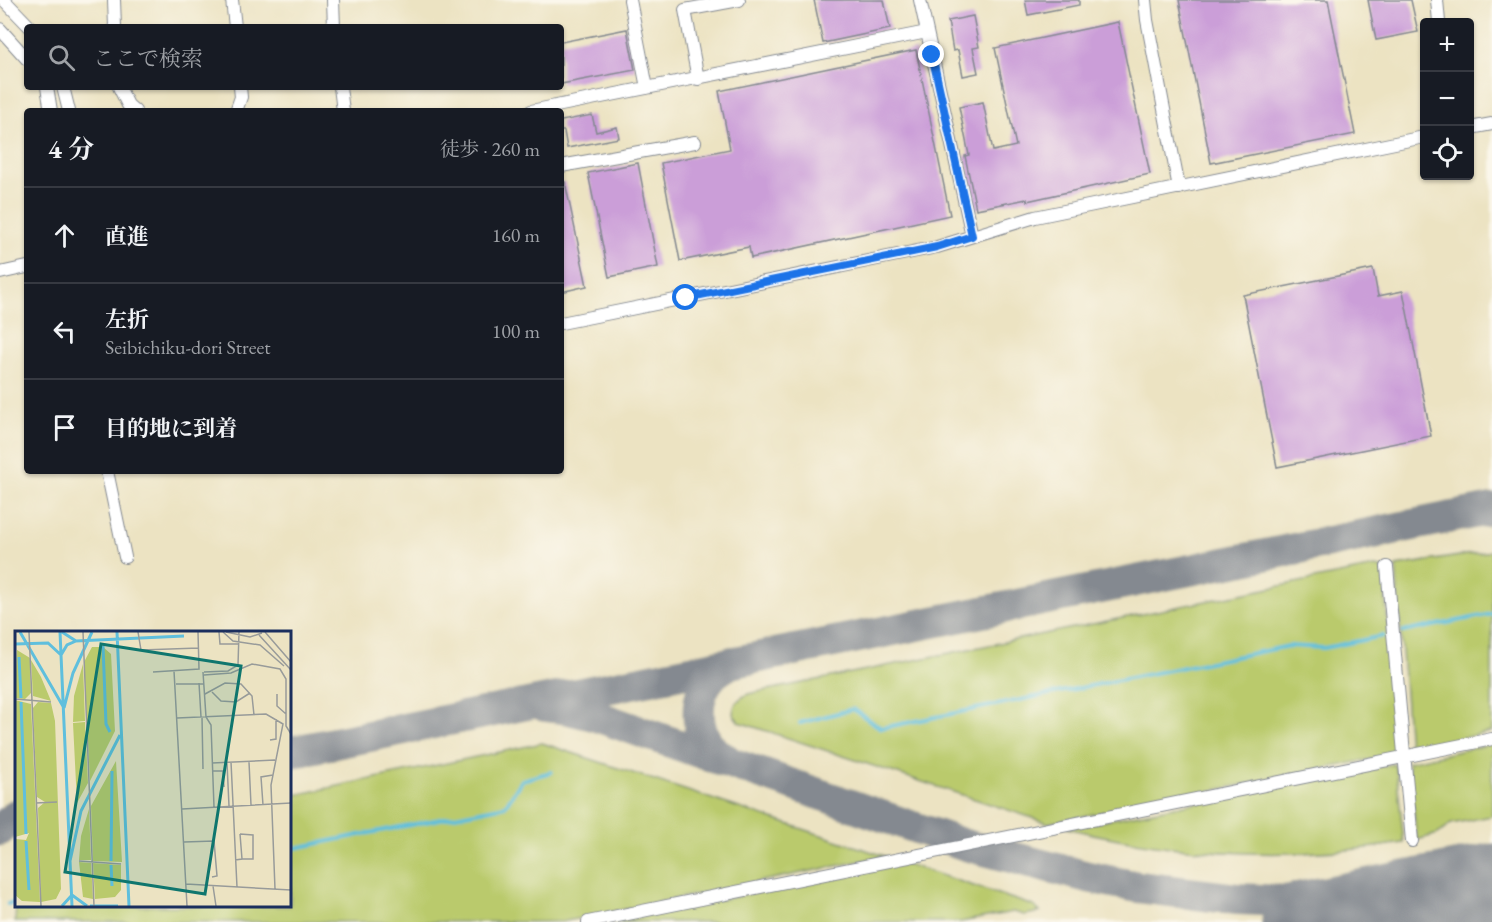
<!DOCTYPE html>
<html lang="ja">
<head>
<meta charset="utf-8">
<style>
  body { margin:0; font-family:"EB Garamond","Noto Serif JP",serif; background:#242831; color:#f1f3f6 }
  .controls { position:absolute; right:18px; top:18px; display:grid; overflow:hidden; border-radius:6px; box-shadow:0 2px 4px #0004 }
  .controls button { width:54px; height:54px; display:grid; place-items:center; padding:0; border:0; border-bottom:2px solid #363941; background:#171b24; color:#f1f3f6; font:30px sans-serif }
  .stop { position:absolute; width:18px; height:18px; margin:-14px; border:4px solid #1a73e8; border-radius:50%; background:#fff }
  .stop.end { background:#1a73e8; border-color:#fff; box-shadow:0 2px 6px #0008 }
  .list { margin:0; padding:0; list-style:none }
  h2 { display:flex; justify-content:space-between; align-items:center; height:78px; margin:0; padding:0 24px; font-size:26px }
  h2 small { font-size:20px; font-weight:400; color:#9ea1a6 }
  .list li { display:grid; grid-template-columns:39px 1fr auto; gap:18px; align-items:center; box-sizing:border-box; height:96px; padding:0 24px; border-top:2px solid #363941 }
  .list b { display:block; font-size:22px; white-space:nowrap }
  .list p { margin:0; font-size:20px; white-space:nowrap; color:#9ea1a6 }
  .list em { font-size:20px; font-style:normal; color:#9ea1a6 }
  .icon { flex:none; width:33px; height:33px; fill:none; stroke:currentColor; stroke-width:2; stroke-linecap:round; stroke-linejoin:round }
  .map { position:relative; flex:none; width:1492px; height:922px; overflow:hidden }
  .search { position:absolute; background:#171b24; box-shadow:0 2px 4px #0004; left:24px; top:24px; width:540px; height:66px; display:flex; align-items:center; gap:15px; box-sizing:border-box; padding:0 21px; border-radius:6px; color:#9ea1a6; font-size:22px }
  .panel { position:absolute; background:#171b24; box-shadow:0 2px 4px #0004; left:24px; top:108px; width:540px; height:366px; border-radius:6px }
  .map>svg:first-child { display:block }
  .green { fill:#baca6c; stroke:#6a7c65; stroke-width:1.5 }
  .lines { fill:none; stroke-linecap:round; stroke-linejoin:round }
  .stream { stroke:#5fbfdd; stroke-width:4 }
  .taxiway { stroke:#848990; stroke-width:32 }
  .runway { stroke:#848990; stroke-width:81 }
  .building { fill:#cb9ed8 }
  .minor-casing { stroke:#848990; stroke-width:14 }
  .minor { stroke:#fff; stroke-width:12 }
  .route { stroke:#1a73e8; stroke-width:8 }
  .inset-river { fill:none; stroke:#5fbfdd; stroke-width:3 }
  .inset-road { fill:none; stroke:#989b9a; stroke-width:1.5 }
  .view { fill:#0f766e; fill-opacity:0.15; stroke:#0f766e; stroke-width:3 }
  .inset-edge { fill:none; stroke:#1b2f5e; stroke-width:3 }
</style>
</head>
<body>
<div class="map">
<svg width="1492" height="922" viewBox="0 0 1492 922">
  <rect width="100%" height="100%" fill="#fbf7ec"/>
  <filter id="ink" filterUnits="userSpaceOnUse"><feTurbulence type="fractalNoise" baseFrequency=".0167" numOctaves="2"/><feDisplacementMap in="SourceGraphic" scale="12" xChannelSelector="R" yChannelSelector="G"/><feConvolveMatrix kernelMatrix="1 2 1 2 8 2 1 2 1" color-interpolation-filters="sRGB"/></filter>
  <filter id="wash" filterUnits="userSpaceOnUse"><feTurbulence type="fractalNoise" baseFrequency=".008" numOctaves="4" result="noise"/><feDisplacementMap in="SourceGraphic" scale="24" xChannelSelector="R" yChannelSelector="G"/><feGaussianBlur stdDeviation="1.35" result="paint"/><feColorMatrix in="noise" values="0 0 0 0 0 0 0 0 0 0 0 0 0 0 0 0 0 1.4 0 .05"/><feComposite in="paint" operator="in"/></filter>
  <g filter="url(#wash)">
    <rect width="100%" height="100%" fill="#ece3c2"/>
    <path class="green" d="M1492,551V732L1409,748L1396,566Z
      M1374,567L1381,568L1384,576L1398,754L1048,823L739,722L733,714C734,703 738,699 748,694Z
      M542,743L885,856L562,922H15L16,903V906H290V796Z
      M1492,744V816L1451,824L1438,834L1417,840L1408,762Z
      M1393,764L1396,768L1404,843C1292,861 1177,855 1067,828Z
      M901,862L1034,906L1040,912L1024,915L1013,912L961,922H615Z"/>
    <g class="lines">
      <path class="stream" d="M1403,632L1492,614
        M800,723L853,709L881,728L1289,646L1324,648L1383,636
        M290,849L505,806L522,780L551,772
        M8,904L16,903"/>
      <path class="taxiway" d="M545,706L568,709L593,715L965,845L1088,877L1138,887L1237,899L1292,901L1418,899
        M290,752L1492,509
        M727,760C722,757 715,753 712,749C694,729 694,695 713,675C718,670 726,666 732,662
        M0,830L16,815"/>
      <path class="runway" d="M1302,922L1492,884"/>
    </g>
    <g id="blocks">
      <path class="building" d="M814,0H884L890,29L823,43Z
        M1025,0H1079V5L1028,15Z
        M1179,0H1328L1355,134L1211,163Z
        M1368,0H1411L1418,32L1376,40Z
        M973,16L979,47L973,48L978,73L963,76L958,50L953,51L948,21Z
        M1118,22L1150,174L1027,201V199L976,209L965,156L969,155L959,107L983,102L993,151L1016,146L995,48Z
        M627,29L635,70L561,84V42Z
        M916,50L950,215L751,258L749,247L680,261L661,163L730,149L719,91Z
        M592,115L596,132L617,127L619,138L567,148L564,131H561V121Z
        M638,163L658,267L609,277L588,173Z
        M561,182H565L587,286L561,292Z
        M1373,269L1378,296L1403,291L1431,436L1277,467L1243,295Z"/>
    </g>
  </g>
  <g filter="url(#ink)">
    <use href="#blocks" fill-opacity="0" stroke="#848990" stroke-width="1.5"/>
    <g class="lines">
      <defs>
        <path id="minor" d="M4,0L30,27
          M114,0L115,27
          M232,0L235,27
          M333,0L334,27
          M630,0L647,88
          M920,0L972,236
          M1145,0L1147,20L1179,188
          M1437,0L1439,22
          M0,29L27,59
          M698,79L685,10L739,0
          M47,87L51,111
          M63,87L69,111
          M119,87L128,105L135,111
          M340,87L343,111
          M236,111L241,97L240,87
          M531,111L927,32
          M1470,128L1492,124
          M561,166L695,142
          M0,273L27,267
          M561,323L937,247L1035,217L1424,137
          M107,471L125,557
          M1387,567L1412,841
          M588,922L1492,739"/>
      </defs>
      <use href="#minor" class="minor-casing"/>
      <use href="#minor" class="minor"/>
    </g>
  </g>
  <g class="lines" filter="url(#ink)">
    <path class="route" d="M686,298L937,247L972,236L932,55"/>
  </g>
  <g transform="translate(15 631)">
    <rect width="276" height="276" fill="#ece3c2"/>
    <path d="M77,16H88L96,23L100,100L75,150L69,31ZM2,19L15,27L16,62L10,68L0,67ZM16,29L26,46L36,70L18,65ZM68,33L70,90L58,91L59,65ZM0,69L16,73L25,271L7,270L0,264V208L11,209L14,202L0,206ZM23,71L36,72L40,90L46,258L41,268L26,271L23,177L30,171L22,166L18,77ZM70,91L73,152L62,172L58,92ZM101,130L107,231L78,230L76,175ZM74,178L76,229H64L66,205ZM64,231L76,232L78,268L68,266ZM78,232L106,234V259L100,266L80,268Z" fill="#baca6c"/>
    <path class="inset-river" d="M5,1L49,77M45,1L57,275M47,1L61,10L169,5M102,1L114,275M0,13L33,12L46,24M88,15L91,93L95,101M46,24L52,14L61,10M4,26L6,67M6,71L11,203M49,77L58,42L77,1M11,210L14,259M55,230L66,180L105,104M96,230L97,140M96,234L97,255M47,275L57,264L72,275M75,275H103"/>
    <path class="inset-road" d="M14,1L26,275M68,1L79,275M123,1L126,19L184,17M204,1L205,13H223M208,1L218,10L245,14L269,35M211,1L235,6L247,2M250,1L276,31M244,4L276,39M159,40L172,275M138,41L184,38L183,1M188,41L191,86L196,94L199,176M189,41L213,40L223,34L224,1M189,44L216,42L237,33L265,38L271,48V95L276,103M276,47V96M184,52L186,86M161,53H189M197,61L206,70L221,71L235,62M190,63L210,52L226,53L237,65L239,84M262,63V75L271,83M0,68L36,71M187,86L188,138M162,87L251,83L268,93L256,154L260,258M255,109L261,108V88M216,131L222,256M234,131L236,174M197,132L260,129M212,132L214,175M197,140H208L209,156M21,172L42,171M248,174L246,146L258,144M167,178L276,172M225,203L238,204V228H227M169,211L199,210L202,245L197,246M220,229L227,228L225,203M64,230L106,233M171,253L276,259M198,255L201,275"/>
    <path class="view" d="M86,13L226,35L190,263L50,241Z"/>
    <rect width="276" height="276" class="inset-edge"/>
  </g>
</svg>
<div class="controls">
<button>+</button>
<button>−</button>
<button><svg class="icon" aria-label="locate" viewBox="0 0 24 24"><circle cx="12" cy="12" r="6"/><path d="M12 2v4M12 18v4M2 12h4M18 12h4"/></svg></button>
</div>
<div class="stop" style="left:686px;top:298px"></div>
<div class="stop end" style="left:932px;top:55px"></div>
<div class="search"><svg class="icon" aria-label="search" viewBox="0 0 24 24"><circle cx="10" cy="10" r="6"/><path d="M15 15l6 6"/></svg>ここで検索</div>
<section class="panel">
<h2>4 分<small>徒歩 · 260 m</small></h2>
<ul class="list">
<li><svg class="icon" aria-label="ahead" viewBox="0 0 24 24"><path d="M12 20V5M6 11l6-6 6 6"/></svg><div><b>直進</b></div><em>160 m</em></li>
<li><svg class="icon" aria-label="left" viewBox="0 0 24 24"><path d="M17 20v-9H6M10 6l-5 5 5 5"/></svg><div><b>左折</b><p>Seibichiku-dori Street</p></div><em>100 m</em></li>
<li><svg class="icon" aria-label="arrive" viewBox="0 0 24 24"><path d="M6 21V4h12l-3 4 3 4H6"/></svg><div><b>目的地に到着</b></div></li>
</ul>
</section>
</div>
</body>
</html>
